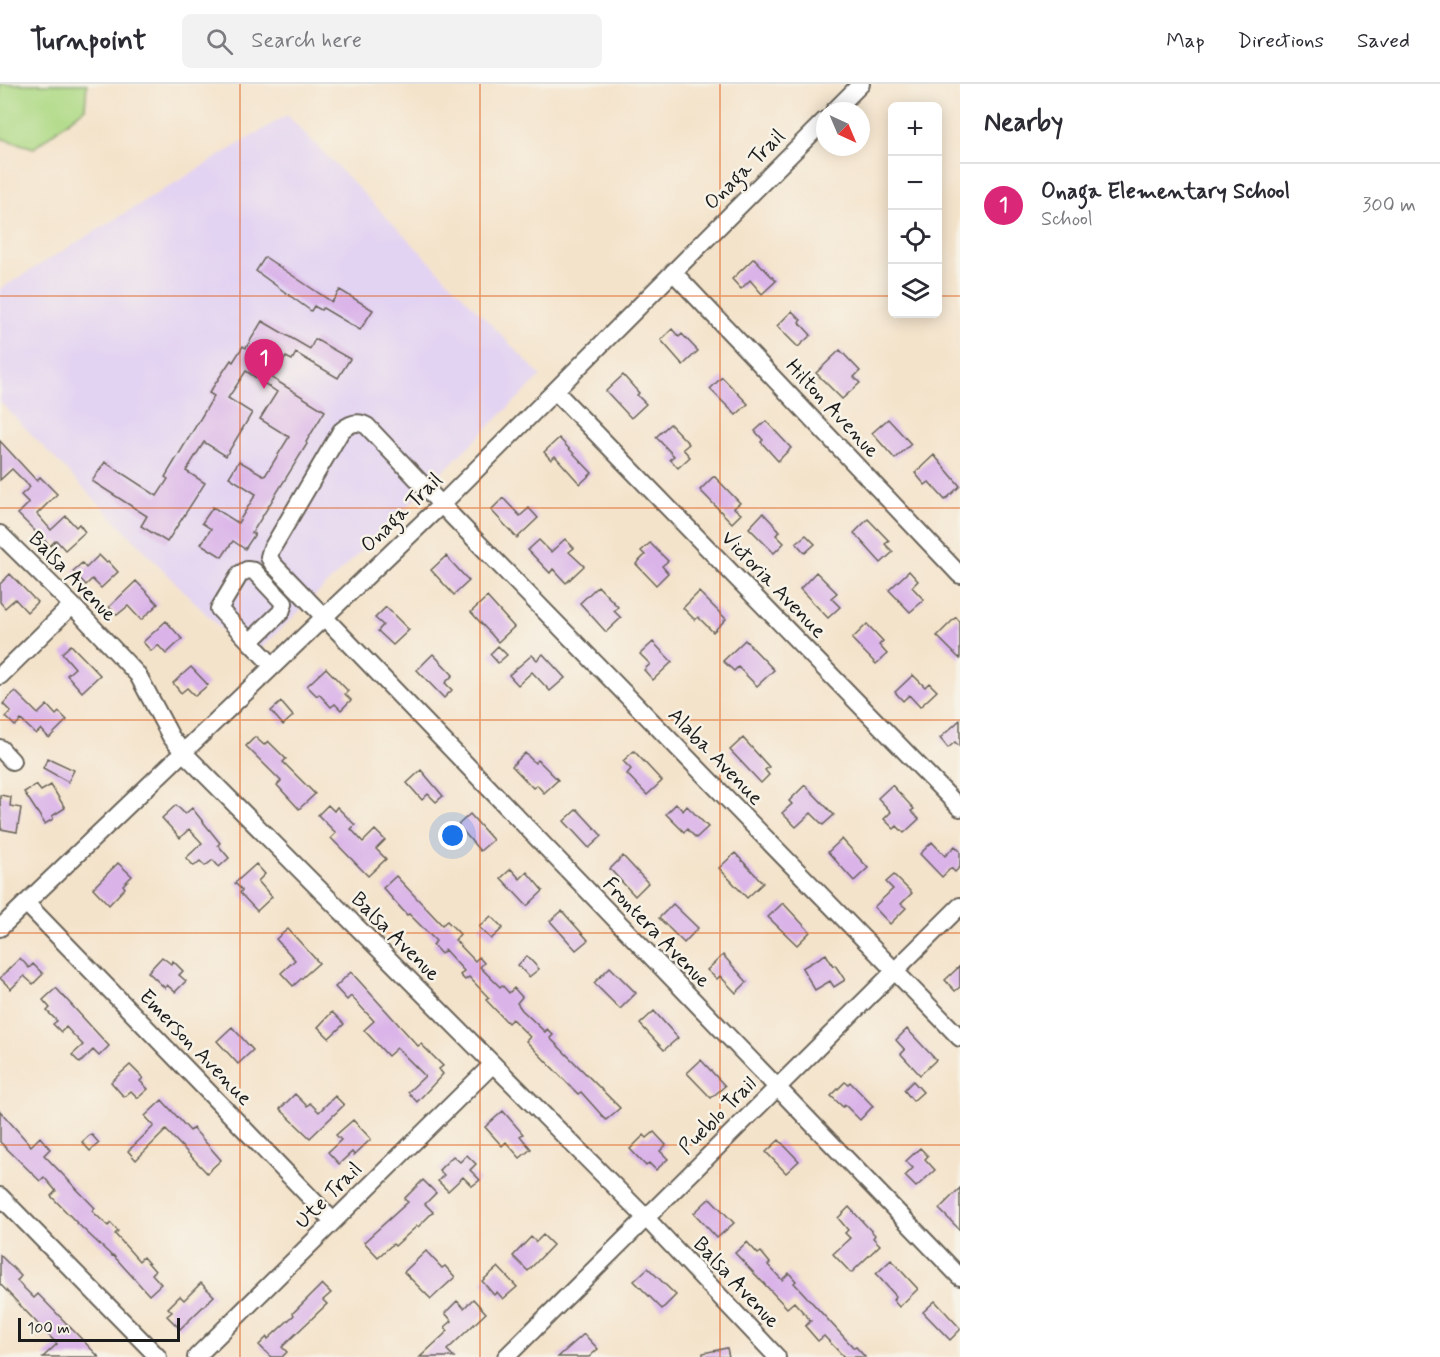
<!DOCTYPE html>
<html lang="en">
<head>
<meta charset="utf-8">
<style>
  body { margin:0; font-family:Mynerve,sans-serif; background:#f2f2f3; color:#2b2b33 }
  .controls { position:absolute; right:18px; top:18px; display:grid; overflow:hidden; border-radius:9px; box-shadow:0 3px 15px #0003 }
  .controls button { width:54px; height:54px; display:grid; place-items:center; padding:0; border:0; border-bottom:2px solid #e1e1e2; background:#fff; color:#2b2b33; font:30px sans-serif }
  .compass { position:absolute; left:816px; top:18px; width:54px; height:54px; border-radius:50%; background:#fff; box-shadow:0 3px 15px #0003; rotate:136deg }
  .scale { position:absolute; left:18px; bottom:15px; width:162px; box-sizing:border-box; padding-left:6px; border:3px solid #1c1c1c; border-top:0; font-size:16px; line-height:21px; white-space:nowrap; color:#1c1c1c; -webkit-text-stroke:4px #f7f3e8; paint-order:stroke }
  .you { position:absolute; left:453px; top:752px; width:21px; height:21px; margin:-15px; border:4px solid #fff; border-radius:50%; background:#1a73e8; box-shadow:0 0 0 9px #1a73e833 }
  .badge { display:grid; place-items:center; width:39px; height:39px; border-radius:50%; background:#db2777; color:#fff; font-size:20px; font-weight:700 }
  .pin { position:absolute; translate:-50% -50px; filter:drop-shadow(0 2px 3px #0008) }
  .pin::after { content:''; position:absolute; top:32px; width:21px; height:18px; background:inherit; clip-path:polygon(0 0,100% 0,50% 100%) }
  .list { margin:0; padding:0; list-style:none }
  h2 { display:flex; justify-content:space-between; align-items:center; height:78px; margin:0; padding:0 24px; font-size:26px }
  h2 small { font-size:20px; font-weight:400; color:#7c7c81 }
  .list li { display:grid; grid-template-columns:39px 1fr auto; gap:18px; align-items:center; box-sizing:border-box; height:84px; padding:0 24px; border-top:2px solid #e1e1e2 }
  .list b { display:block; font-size:22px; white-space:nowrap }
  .list p { margin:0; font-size:20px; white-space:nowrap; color:#7c7c81 }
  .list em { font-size:20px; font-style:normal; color:#7c7c81 }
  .icon { flex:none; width:33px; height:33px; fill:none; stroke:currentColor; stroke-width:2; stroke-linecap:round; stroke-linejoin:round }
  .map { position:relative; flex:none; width:960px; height:1273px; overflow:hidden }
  header { display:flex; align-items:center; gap:36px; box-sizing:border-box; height:84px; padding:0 30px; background:#fff; border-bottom:2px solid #e1e1e2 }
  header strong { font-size:28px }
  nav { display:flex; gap:33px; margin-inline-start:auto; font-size:21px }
  .search { width:420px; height:54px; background:#f2f2f3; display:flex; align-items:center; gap:15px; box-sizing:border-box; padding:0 21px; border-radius:9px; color:#7c7c81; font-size:22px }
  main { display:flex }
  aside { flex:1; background:#fff }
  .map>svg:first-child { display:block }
  .built { fill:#e3d3f2 }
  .green { fill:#afda86; stroke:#667b51; stroke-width:1.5 }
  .building { fill:#dab4e9 }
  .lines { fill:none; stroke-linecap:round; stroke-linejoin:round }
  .minor-casing { stroke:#686259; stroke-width:20 }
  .minor { stroke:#fff; stroke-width:16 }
  .grid { fill:none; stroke:#de560d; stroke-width:1.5; stroke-opacity:0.55 }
  .labels { text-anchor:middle; stroke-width:5; stroke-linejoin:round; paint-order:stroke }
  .street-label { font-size:21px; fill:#1c1c1c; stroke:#f7f3e8 }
</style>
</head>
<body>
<header>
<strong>Turnpoint</strong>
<div class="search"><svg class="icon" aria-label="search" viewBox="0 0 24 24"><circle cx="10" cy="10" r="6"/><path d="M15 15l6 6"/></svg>Search here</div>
<nav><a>Map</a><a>Directions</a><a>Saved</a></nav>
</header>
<main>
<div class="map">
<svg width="960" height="1273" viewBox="0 0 960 1273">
  <rect width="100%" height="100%" fill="#f7f3e8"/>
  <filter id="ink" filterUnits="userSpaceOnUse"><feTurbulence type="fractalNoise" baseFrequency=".0167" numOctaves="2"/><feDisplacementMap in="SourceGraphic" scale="12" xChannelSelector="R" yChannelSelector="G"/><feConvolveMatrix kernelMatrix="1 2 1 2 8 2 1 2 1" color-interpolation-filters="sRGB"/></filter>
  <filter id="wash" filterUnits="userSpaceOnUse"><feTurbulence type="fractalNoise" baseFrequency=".008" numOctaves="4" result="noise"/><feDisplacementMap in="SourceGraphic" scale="24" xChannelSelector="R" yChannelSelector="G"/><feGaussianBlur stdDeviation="1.35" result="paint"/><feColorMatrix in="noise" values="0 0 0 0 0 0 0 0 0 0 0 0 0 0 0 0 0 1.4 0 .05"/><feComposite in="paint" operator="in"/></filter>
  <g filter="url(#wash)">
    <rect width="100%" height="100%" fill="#f4e3cb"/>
    <path class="built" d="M287,31L541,292L250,575L0,318V205Z"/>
    <path class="green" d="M0,0H87L85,24L34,64L0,54Z"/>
    <g id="blocks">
      <path class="building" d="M265,173L332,218L340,206L373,226L360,246L323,224L321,226L314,222L311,227L256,187Z
        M754,174L776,197L762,210L750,196L741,205L732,195Z
        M792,227L801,236L799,238L811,251L798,263L777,242Z
        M262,237L310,265L315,255L350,275L338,294L296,269L292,276L286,273L272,294L325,327L306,358L307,360L252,449L255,450L245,465L233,457L222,473L201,460L211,445L202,439L213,423L238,439L256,410L229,393L239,377L265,392L289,353L260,335L277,308L246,287L228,314L252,329L226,372L204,358L186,387L205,399L167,458L141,442L147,432L92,397L105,378L157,412L168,395L165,393L214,312L209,309L231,276L233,278L243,262L246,264Z
        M672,245L679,253L682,250L698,267L683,281L661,256Z
        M840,266L860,287L854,293L860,299L842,315L816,289Z
        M623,291L639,309L637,311L646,320L631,334L606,307Z
        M722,293L748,320L736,331L710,305Z
        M888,335L911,360L895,375L872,349Z
        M766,337L791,364L778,377L761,358L763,356L755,347Z
        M670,340L689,360L683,365L690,373L678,384L670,375L674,372L656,353Z
        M559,354L592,389L580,400L555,372L551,376L544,368Z
        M0,357L37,397L40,393L57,410L37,430L51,446L66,432L76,443L79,440L85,448L65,466L56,456L50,462L18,430L29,419L21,411L30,403L12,385L0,396Z
        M934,371L960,402L945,416L929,398L925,401L915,389Z
        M714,392L740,419L734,424L741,430L732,439L700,406Z
        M503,414L520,432L529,424L538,434L517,454L491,426Z
        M763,429L780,447L776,451L784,459L774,469L749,444Z
        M868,435L889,457L885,460L893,468L881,479L854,449Z
        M806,451L815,460L805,469L796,459Z
        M565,455L574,464L569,468L584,482L566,499L553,485L550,489L528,466L539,456L551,468Z
        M650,459L668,477L662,482L668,489L656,501L636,480L645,471L641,467Z
        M99,471L106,478L108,477L118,488L101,504L92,495L86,501L73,487L82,479L86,484Z
        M446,472L469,497L454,511L431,486Z
        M909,487L918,497L912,503L924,516L910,528L889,506Z
        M816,488L837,509L831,514L840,523L828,534L800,505Z
        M10,490L37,518L27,528L15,515L5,524L0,518V500Z
        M136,497L158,520L141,536L128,522L117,531L109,523Z
        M598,502L618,523L614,527L621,534L606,548L580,519Z
        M699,508L726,535L713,548L698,533L695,536L683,524Z
        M487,513L514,543L498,558L471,528Z
        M386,523L409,546L393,561L378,547L383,541L375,534Z
        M956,533L960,538V575L937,552Z
        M166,537L182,555L166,570L158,561L151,567L143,558Z
        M867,540L883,557L879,561L887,570L876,580L852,555Z
        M745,556L774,586L757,602L738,583L734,587L723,577Z
        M653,558L672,578L653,596L644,586L650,580L640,570Z
        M71,561L100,591L82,608L67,591L75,584L62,569Z
        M498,562L507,571L498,579L490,570Z
        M433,570L453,591L445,599L452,606L444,614L417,586Z
        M543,570L565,594L550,607L532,588L518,601L509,591L532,571L537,576Z
        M191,583L208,601L195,612L187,604L181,609L173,599Z
        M326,584L348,607L345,610L351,616L341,626L335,620L331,623L319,610L317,612L307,602Z
        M913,591L925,603L929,599L937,607L920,623L909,611L903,617L895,608Z
        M15,607L38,630L47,621L56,631L59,628L67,636L49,654L41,645L36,650L21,636L15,642L6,633L11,628L3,620Z
        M281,618L293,632L283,641L271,627Z
        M960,636V663L955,658L948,664L940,654Z
        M255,653L264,661L268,657L286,675L283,678L315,710L299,725L277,701L281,697L246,662Z
        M743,654L769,683L765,686L769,691L761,699L730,666Z
        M634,667L662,697L647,711L627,690L631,685L623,677Z
        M525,669L535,679L538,676L558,696L544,709L537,701L533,704L512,682Z
        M48,674L74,686L68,698L43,684Z
        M421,686L443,712L436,718L428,710L422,716L407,699Z
        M36,701L41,707L51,701L65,724L52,732L53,735L45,740L24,708Z
        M805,701L834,731L823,741L811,729L796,743L782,729L792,720L789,717Z
        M892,701L914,725L911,727L919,735L904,749L897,742L894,745L884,735L891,728L878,714Z
        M0,711L11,713L10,722L21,724L17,748L1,745Z
        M676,720L683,727L687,722L708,743L696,754L687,745L684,748L666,730Z
        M176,721L185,730L192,724L220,759L218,761L229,774L219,783L213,776L205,782L200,777L194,782L186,774L202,759L189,745L180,754L162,734Z
        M328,721L334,727L337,723L355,741L351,745L363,758L375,746L385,756L376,765L386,775L368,792L331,754L336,749L318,731Z
        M577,725L602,752L589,764L564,737Z
        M470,730L493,756L480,767L458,741Z
        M842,755L868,784L854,797L828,768Z
        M932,758L945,772L955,762L960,767V783L955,788L951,784L942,793L920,770Z
        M735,769L763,799L747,814L719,784Z
        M623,772L648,799L635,812L610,785Z
        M118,779L132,792L123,801L125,804L109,821L93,804Z
        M256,780L265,790L258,797L272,813L257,827L240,809L242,806L235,799Z
        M511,785L520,795L527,788L543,807L527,822L501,794Z
        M894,791L912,809L901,820L906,824L890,840L874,823L893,805L886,798Z
        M396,792L442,841L447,837L460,850L455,856L475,877L479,873L484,879L480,883L500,903L502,901L509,909L514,904L522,913L517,919L522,926L545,948L547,945L553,951L550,954L620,1024L606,1036L581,1008L578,1010L526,957L530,953L512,935L508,939L486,916L489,914L469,893L465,896L460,891L464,887L445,866L441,870L433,861L436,857L409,830L407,831L383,804Z
        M783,819L810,848L797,861L768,833Z
        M673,820L698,844L684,859L659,834Z
        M562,827L588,856L576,866L550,837Z
        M491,832L503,844L491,855L479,843Z
        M288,845L319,879L293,902L281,889L295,876L276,855Z
        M826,870L833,882L835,881L845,896L834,903L830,897L815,906L802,884Z
        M723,871L747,898L736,909L720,892L717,895L707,886Z
        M527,872L539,885L529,893L518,881Z
        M162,873L171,880L173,877L183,887L179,891L186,897L175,908L167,901L165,904L148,888Z
        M20,874L29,884L33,880L43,890L33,900L24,892L11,905L0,894Z
        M960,882V903L955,907L945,896Z
        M610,883L636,909L620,925L594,899Z
        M351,888L418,962L421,960L443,982L439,985L443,990L417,1018L408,1008L425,992L397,964L388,972L364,946L374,937L351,912L347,916L335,903Z
        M56,904L109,962L99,972L93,966L80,979L72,971L83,961L66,943L61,948L53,940L57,937L47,927L50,924L43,916Z
        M654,927L678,954L664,966L640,940Z
        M332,928L344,940L329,954L318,943Z
        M232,943L253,966L238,980L217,957Z
        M907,945L936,976L920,991L901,970L905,966L896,956Z
        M701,976L725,1002L711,1014L687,989Z
        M130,981L143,994L140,997L148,1005L138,1014L131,1007L124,1013L111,998Z
        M913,997L923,1008L913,1017L904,1006Z
        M845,998L848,1000L850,998L873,1022L860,1036L845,1021L843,1023L831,1012Z
        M295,1010L307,1022L310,1019L319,1028L335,1012L344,1021L310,1054L280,1025Z
        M162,1016L190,1047L193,1044L221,1076L207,1089L166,1046L136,1076L128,1067L154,1042L145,1032Z
        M0,1027L31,1062L40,1053L50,1065L44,1071L95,1124L92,1127L108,1142L111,1139L118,1147L115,1150L139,1177L143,1173L155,1187L152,1190L161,1200L149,1211L113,1171L112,1172L78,1140L51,1112L56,1107L44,1093L40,1097L0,1058Z
        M503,1027L523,1050L520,1052L531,1065L520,1074L506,1058L502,1062L485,1043Z
        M353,1036L371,1055L354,1071L352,1068L339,1080L328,1068L341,1056L336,1051Z
        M654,1048L666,1061L660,1067L668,1075L656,1086L649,1079L646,1082L630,1065L644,1051L647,1054Z
        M91,1050L99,1059L90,1067L82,1058Z
        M779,1056L799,1077L786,1089L766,1068Z
        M920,1064L928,1072L925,1075L935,1086L916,1103L905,1092L913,1084L906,1077Z
        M467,1071L476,1080L470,1086L480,1096L472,1102L463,1093L448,1107L438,1097L444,1091L439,1086L453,1072L460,1078Z
        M423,1096L436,1109L425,1120L433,1128L418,1143L417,1142L395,1162L393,1160L378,1173L364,1158L408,1118L404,1115Z
        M960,1104V1146L939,1125Z
        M710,1114L734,1139L717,1154L694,1129Z
        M849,1123L875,1151L873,1154L880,1161L851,1189L833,1170L850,1154L845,1149L848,1146L838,1134Z
        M543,1151L553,1161L528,1187L513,1172L531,1153L536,1158Z
        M747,1158L758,1170L761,1168L770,1179L768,1181L782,1196L789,1189L796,1197L794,1199L854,1264L856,1263L865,1273H844L824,1252L818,1257L805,1242L811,1237L794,1218L787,1224L735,1169Z
        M426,1167L442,1184L445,1182L455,1193L431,1215L404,1188Z
        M0,1171L21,1192L17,1197L34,1214L38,1210L99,1273H43L57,1260L0,1200Z
        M891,1176L918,1205L899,1223L893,1216L896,1212L876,1190Z
        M498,1183L517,1203L503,1215L497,1208L494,1211L482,1197Z
        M648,1184L676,1211L662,1225L634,1197Z
        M201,1199L214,1212L180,1245L167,1232L172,1228L168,1224L180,1212L184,1216Z
        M322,1200L331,1209L323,1216L327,1220L282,1263L287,1268L282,1273H271L259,1261L267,1253L268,1255L294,1231L293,1229Z
        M473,1215L486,1229L447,1266L454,1273H420L448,1247L445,1243L452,1237L445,1229L457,1217L464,1224Z
        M935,1217L960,1244V1246L950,1256L923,1228Z
        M584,1250L598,1265L589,1273H558Z
        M727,1264L729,1273H703V1269Z"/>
    </g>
  </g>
  <g filter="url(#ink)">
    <use href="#blocks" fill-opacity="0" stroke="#686259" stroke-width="1.5"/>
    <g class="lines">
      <defs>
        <path id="minor" d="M834,27L861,0
          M673,188L960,491
          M555,307L960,724
          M0,450L72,521L138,591L171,653L183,668L646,1134L777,1273
          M247,486L254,487L284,519L281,528L250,558L219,525L240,490Z
          M250,558L273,582
          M0,592L72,521
          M0,664L12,677
          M26,819L333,1137
          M0,844L441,421L825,36
          M960,954L455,435L367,342C357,336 349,340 341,347L271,466L269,473L273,480L960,1193
          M0,1112L158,1273
          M196,1273L492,981
          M506,1273L960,822"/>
      </defs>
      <use href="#minor" class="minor-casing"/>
      <use href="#minor" class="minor"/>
    </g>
  </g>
  <path class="grid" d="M240,0V1273M480,0V1273M720,0V1273M0,212H892M938,212H960M0,424H960M0,636H960M0,849H960M0,1061H960"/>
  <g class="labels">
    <g class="street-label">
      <text transform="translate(744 85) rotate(-45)" y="7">Onaga Trail</text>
      <text transform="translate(833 324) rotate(47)" y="7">Hilton Avenue</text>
      <text transform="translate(401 428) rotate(-44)" y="7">Onaga Trail</text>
      <text transform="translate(73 492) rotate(46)" y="7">Balsa Avenue</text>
      <text transform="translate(774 500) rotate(46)" y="7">Victoria Avenue</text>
      <text transform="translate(716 672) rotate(46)" y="7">Alaba Avenue</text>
      <text transform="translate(657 848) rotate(46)" y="7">Frontera Avenue</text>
      <text transform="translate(396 852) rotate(45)" y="7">Balsa Avenue</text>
      <text transform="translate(196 963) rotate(46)" y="7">Emerson Avenue</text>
      <text transform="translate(717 1031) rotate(-45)" y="7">Pueblo Trail</text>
      <text transform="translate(328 1111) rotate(-45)" y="7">Ute Trail</text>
      <text transform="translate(737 1198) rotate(47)" y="7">Balsa Avenue</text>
    </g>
  </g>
</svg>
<div class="controls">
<button>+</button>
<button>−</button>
<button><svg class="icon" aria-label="locate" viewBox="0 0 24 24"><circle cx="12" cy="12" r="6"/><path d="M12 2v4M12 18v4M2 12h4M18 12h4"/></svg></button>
<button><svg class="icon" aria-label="layers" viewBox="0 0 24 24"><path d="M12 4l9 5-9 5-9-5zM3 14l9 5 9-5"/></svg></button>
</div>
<svg class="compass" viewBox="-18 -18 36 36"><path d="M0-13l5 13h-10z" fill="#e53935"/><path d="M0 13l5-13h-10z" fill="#7c7c81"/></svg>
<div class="scale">100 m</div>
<div class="you"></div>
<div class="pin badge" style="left:264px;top:305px">1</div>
</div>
<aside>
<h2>Nearby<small></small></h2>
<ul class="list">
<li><span class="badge">1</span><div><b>Onaga Elementary School</b><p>School</p></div><em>300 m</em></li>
</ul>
</aside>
</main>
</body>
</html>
